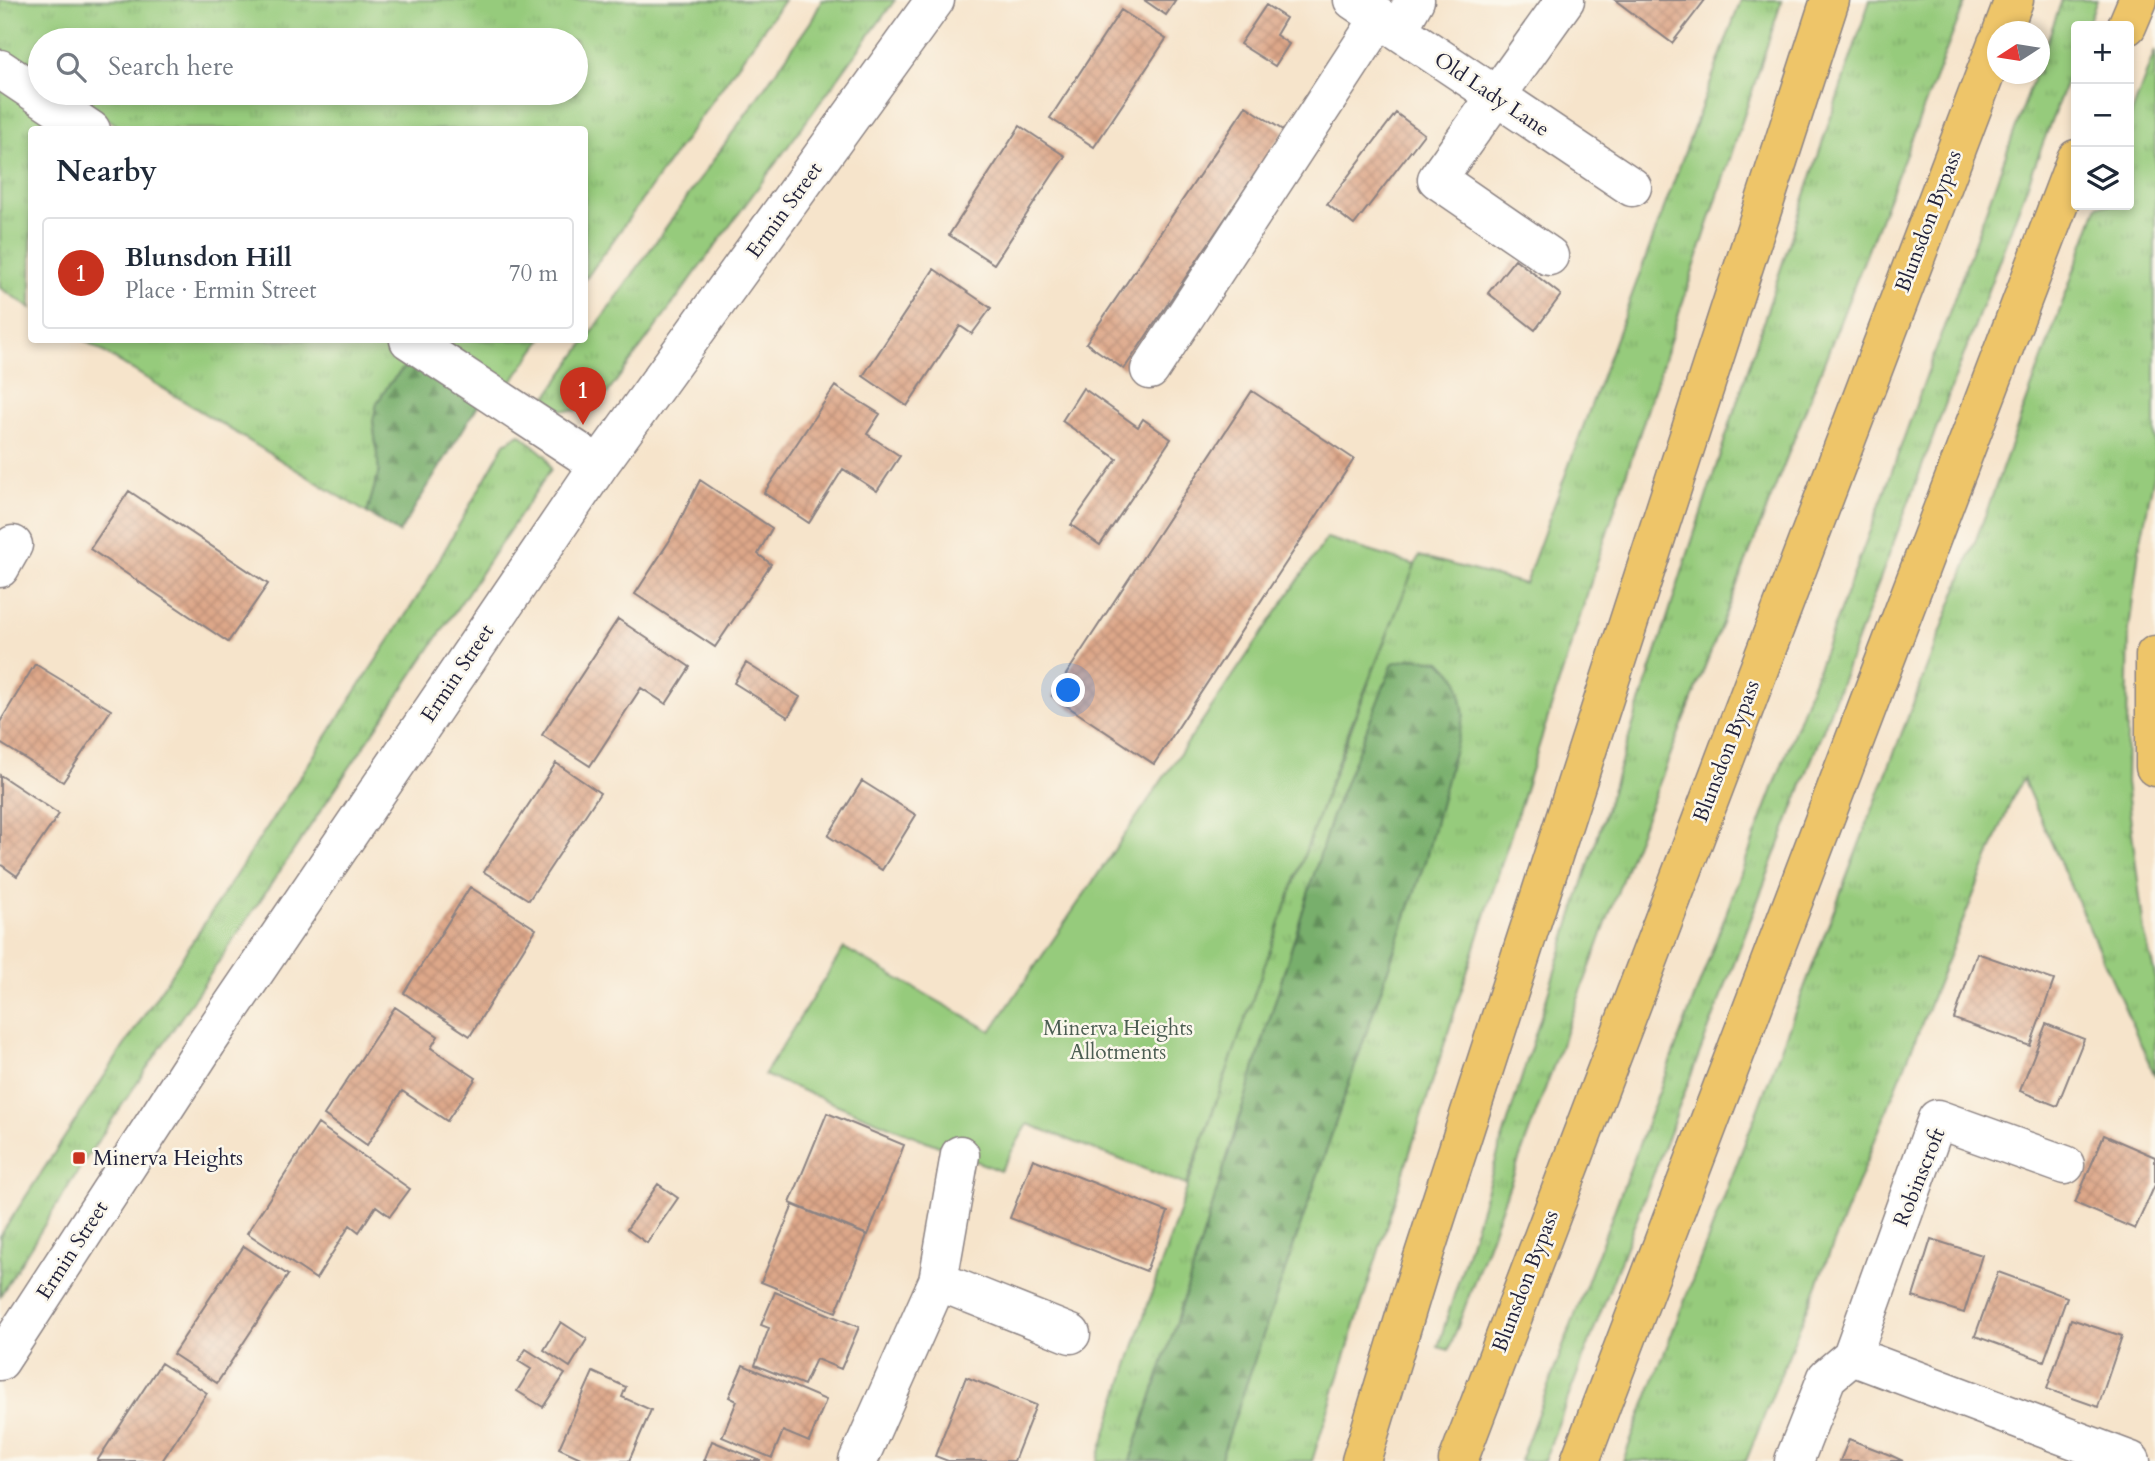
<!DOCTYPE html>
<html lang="en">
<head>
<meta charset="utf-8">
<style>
  body { margin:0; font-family:Cardo,serif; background:#f2f2f3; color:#1f2937 }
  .controls { position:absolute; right:21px; top:21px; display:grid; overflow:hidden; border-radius:7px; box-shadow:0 4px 10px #0003 }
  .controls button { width:63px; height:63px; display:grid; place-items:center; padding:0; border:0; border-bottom:2px solid #e0e1e3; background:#fff; color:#1f2937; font:35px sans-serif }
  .compass { position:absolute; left:1987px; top:21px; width:63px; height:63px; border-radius:50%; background:#fff; box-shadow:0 4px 10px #0003; rotate:258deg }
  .you { position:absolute; left:1069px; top:691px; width:24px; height:24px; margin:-18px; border:5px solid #fff; border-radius:50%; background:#1a73e8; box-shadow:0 0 0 10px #1a73e833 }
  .badge { display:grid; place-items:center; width:46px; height:46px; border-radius:50%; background:#c8321e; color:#fff; font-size:23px; font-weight:700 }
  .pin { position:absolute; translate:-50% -58px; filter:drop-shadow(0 2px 4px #0008) }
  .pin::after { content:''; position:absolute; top:37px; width:24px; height:21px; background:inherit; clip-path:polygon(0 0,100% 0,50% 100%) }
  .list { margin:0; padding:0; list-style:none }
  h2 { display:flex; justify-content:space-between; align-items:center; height:91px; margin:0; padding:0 28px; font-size:30px }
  h2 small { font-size:23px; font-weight:400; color:#747a83 }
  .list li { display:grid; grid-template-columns:46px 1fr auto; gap:21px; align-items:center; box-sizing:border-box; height:112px; margin:0 14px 14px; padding:0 14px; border:2px solid #e0e1e3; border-radius:7px }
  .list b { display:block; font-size:26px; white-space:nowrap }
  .list p { margin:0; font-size:23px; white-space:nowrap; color:#747a83 }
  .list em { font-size:23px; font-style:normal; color:#747a83 }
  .icon { flex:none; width:38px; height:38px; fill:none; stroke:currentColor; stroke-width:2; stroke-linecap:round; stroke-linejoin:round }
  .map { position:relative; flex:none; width:2155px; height:1461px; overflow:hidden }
  .search { position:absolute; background:#fff; box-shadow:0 4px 10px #0003; left:28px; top:28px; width:560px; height:77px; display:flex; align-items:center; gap:18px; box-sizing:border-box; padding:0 24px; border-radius:38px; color:#747a83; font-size:26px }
  .panel { position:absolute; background:#fff; box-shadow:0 4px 10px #0003; left:28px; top:126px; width:560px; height:217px; border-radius:7px }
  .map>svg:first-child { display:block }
  .grass { fill:url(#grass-tufts); stroke:#5c765c; stroke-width:2 }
  .forest { fill:url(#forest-firs); stroke:#4d6854; stroke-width:2 }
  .green { fill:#96cb7c; stroke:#5c765c; stroke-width:2 }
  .building { fill:url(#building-cross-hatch) }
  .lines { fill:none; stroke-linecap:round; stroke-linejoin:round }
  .minor-casing { stroke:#8c8383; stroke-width:41 }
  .major-casing { stroke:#8c8383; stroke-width:41 }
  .highway-casing { stroke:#8c8383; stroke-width:41 }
  .minor { stroke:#fff; stroke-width:38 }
  .major { stroke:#eec569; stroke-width:38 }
  .highway { stroke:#eec569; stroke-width:38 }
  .poi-dot { fill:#c8321e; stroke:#fbf7ec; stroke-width:2.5 }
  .labels { text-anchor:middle; stroke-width:5; stroke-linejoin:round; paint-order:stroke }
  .street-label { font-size:21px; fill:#22223b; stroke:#fbf7ec }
  .park-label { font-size:21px; fill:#4b5d52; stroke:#fbf7ec }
  .poi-label { font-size:21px; fill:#22223b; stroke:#fbf7ec; text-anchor:start }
</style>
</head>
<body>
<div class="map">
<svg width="2155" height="1461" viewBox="0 0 2155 1461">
  <defs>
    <pattern id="grass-tufts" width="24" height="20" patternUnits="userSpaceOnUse" patternTransform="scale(1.75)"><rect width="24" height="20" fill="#96cb7c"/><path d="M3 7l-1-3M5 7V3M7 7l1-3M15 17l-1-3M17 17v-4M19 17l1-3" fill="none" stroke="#81ae6c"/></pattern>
    <pattern id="forest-firs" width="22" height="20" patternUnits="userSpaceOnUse" patternTransform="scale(1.75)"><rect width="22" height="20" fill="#78af6c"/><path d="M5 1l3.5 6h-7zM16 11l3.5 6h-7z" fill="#628e5a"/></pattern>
    <pattern id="building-cross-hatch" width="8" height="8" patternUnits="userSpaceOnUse" patternTransform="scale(1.75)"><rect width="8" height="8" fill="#dda789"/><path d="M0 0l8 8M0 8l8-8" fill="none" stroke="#bd8f77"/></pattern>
  </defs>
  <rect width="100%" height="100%" fill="#fbf7ec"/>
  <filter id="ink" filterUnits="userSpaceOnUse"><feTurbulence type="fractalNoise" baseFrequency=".0143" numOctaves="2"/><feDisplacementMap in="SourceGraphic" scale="14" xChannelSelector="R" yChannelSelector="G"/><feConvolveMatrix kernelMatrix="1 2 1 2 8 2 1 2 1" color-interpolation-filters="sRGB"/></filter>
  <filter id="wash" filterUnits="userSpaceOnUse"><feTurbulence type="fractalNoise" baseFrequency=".00686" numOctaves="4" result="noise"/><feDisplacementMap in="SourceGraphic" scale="28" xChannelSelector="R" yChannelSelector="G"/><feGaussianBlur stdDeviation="1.57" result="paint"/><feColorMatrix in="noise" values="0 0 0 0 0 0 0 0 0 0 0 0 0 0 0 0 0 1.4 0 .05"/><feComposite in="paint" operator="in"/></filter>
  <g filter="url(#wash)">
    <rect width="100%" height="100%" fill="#f6e4cb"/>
    <path class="grass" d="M0,0H784L585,280L584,130L123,129L68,93H576V40H40V75L0,48Z
      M822,0H895L601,402L593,411L562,410L545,399L812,20Z
      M1741,0H1782L1597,563L1312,1461H1220L1426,858L1413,658L1393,664L1331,819L1177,1321L1130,1461H1097C1194,1159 1297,860 1415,565L1419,556L1525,584Z
      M1870,0H1966L1630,858L1449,1350L1438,1347C1577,896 1720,447 1870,0Z
      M2062,0H2097L2087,26H2076V55L1850,659L1544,1461H1520L1883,496L2035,74H2039L2040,62Z
      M2155,50V470L2139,550L2129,629L2126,782L2144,931L2155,975V1076L2023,779L2012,799L1746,1461H1623L1986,513L2098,205H2129V121Z
      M0,83L69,129L32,130L31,308L0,288Z
      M84,340H382L412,359L389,384L373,420L379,471L367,513Z
      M438,340H542L512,381L502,384Z
      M520,434L546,456L551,469L83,1163L0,1296V1236L424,587L505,443Z"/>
    <path class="forest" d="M412,359L495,378L399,533L367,513L379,471L373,420L377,403L389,384Z
      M1413,658L1441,661L1458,679L1464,715L1426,858L1220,1461H1130L1177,1321L1331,819L1393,663Z"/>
    <path class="green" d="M1327,538L1415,565L1350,727L1186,1185L1028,1124L1000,1171L764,1075L844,948L991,1031Z"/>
    <g id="blocks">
      <path class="building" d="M1144,0H1176L1166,15Z
        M1615,0H1705L1672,43Z
        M1266,5L1286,18L1276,35L1289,44L1275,66L1240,44Z
        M1121,10L1166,39L1094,147L1050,118Z
        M1246,106L1284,131L1124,369L1086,343Z
        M1396,113L1424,134L1354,225L1327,204Z
        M1020,126L1065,156L994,264L949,235Z
        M1515,259L1561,295L1535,330L1488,293Z
        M934,269L991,308L972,334L960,326L907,406L863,376Z
        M835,386L880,414L867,434L900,456L877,491L843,469L809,523L764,493Z
        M1083,388L1138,427L1143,419L1171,439L1100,545L1071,525L1117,459L1062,421Z
        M1252,391L1354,459L1154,764L1052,696Z
        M700,480L772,528L758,554L771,564L715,647L635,594L670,540Z
        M129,491L268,584L228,642L90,549Z
        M618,619L690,667L666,704L641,688L590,766L542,735Z
        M746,663L800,697L788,717L734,683Z
        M35,664L111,710L63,782L0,743V722Z
        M556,763L600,793L529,900L484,872Z
        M0,775L59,814L17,876L0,864Z
        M862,781L916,815L882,870L828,836Z
        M470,887L536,929L470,1036L404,993Z
        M1977,953L2054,980L2030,1046L1954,1019Z
        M395,1007L438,1036L431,1048L476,1078L447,1121L402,1091L367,1145L324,1115Z
        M2046,1024L2084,1039L2057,1106L2020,1091Z
        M827,1113L904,1145L868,1235L790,1203Z
        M318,1124L410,1189L390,1216L376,1206L359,1232L350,1225L316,1279L247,1233Z
        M2104,1135L2155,1157V1185L2135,1229L2075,1203Z
        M1033,1159L1168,1212L1146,1271L1010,1218Z
        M658,1184L678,1198L647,1243L627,1229Z
        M793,1205L867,1235L836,1312L761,1282Z
        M1931,1239L1982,1255L1964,1313L1913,1297Z
        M244,1246L288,1275L217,1383L173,1354Z
        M1998,1272L2067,1297L2044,1361L1975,1336Z
        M775,1292L859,1327L841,1369L816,1359L804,1385L755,1365L769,1328L761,1325Z
        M2071,1319L2122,1336L2098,1407L2047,1389Z
        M561,1322L587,1339L570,1367L544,1350Z
        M526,1349L565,1374L543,1407L517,1391L531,1369L518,1361Z
        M161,1363L207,1393L162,1461H97Z
        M743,1365L826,1400L809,1442L783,1431L772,1458L722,1437L737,1401L729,1397Z
        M593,1372L626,1387L622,1397L651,1410L629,1461H587L559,1448Z
        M966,1377L1036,1405L1014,1461H948L935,1456Z
        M1849,1439L1890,1455L1903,1461H1840Z
        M712,1441L761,1461H704Z"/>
    </g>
  </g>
  <g filter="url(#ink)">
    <use href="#blocks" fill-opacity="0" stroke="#8c8383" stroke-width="2"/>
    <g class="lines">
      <defs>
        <path id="minor" d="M1353,0L1632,187
          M1398,30L1415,0
          M0,69L91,130
          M1549,256L1437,179L1565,0
          M409,340L599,465
          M1150,370L1380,18
          M0,568L13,545
          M938,1281L1071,1334
          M1852,1356L2131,1461
          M0,1361L210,1038L599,465L935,0
          M858,1461L938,1281L960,1155
          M1794,1461L1827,1377L1852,1356L1937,1119L2065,1165"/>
        <path id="major" d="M2155,655V767"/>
        <path id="highway" d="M2127,26L2138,0
          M2002,32L2014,0
          M1361,1461L1419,1270L1830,0
          M1458,1461L1997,43
          M1580,1461L2076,159"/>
      </defs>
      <use href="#minor" class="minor-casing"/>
      <use href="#major" class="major-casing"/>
      <use href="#highway" class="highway-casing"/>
      <use href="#minor" class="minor"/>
      <use href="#major" class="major"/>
      <use href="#highway" class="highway"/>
    </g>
  </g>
  <rect class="poi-dot" x="72" y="1151" width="14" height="14" rx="3.5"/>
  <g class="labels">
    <g class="street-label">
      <text transform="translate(1492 94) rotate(34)" y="7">Old Lady Lane</text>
      <text transform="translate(784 210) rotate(-54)" y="7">Ermin Street</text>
      <text transform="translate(1928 221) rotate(-69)" y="7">Blunsdon Bypass</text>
      <text transform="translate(457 673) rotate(-56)" y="7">Ermin Street</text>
      <text transform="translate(1726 751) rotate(-69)" y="7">Blunsdon Bypass</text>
      <text transform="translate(1919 1177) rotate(-68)" y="7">Robinscroft</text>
      <text transform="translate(72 1250) rotate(-57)" y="7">Ermin Street</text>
      <text transform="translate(1525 1281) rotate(-69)" y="7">Blunsdon Bypass</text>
    </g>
    <g class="park-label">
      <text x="1118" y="1035">Minerva Heights<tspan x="1118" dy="24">Allotments</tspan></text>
    </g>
    <g class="poi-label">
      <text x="93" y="1165">Minerva Heights</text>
    </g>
  </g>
</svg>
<div class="controls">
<button>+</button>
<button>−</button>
<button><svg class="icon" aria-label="layers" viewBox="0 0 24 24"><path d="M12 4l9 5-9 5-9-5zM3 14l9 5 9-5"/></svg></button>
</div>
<svg class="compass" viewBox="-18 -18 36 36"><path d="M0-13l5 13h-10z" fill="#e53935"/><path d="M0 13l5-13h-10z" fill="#747a83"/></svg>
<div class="you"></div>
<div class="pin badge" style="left:583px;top:425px">1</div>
<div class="search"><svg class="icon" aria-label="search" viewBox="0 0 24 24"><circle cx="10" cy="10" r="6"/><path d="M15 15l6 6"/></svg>Search here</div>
<section class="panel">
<h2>Nearby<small></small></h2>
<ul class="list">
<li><span class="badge">1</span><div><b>Blunsdon Hill</b><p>Place · Ermin Street</p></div><em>70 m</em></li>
</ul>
</section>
</div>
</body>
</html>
